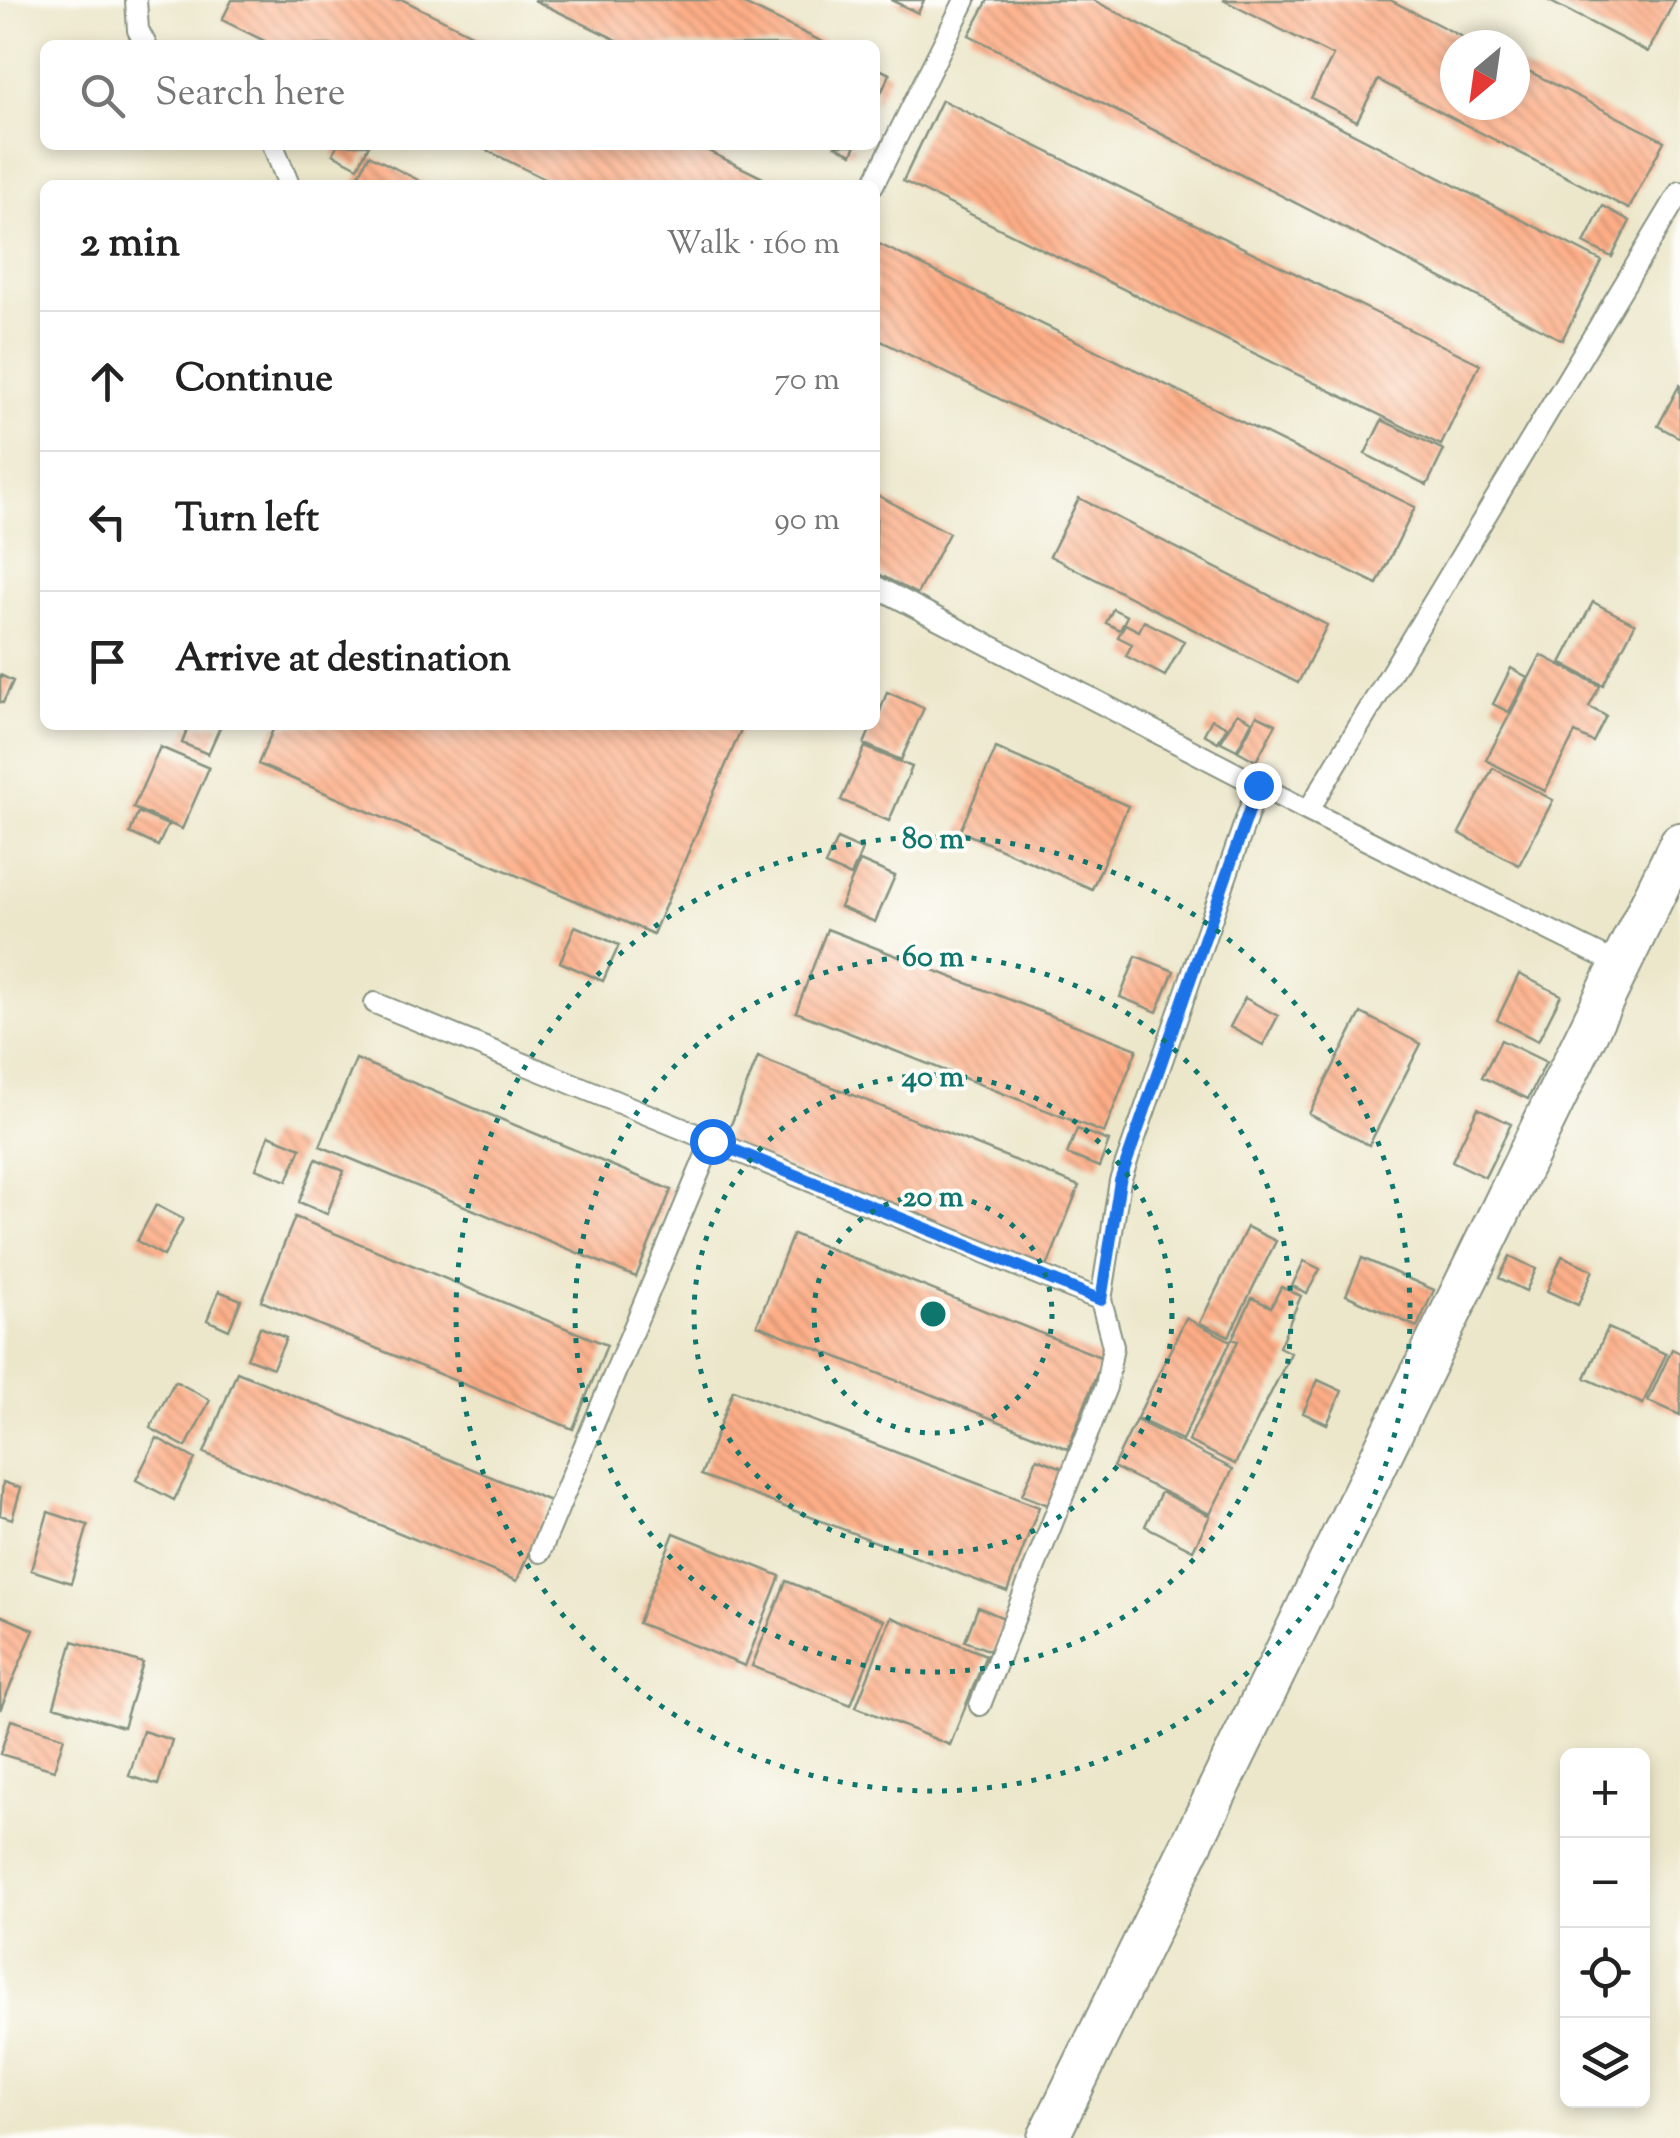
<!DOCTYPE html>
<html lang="en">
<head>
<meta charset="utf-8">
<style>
  body { margin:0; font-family:"Sorts Mill Goudy",serif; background:#f6f6f6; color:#222 }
  .controls { position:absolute; right:30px; bottom:30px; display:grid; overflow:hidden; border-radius:15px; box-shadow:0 5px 15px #0003 }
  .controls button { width:90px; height:90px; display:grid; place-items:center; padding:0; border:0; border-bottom:2px solid #e0e0e0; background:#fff; color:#222; font:50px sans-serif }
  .compass { position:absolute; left:1440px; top:30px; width:90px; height:90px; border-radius:50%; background:#fff; box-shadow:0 5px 15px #0003; rotate:209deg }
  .stop { position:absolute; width:30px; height:30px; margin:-22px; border:8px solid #1a73e8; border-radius:50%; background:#fff }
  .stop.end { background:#1a73e8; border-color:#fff; box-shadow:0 2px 10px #0008 }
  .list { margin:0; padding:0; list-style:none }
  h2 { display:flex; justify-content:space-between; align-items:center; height:130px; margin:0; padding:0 40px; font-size:42px }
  h2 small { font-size:32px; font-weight:400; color:#767676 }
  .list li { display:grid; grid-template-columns:65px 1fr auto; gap:30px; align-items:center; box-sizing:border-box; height:140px; padding:0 40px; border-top:2px solid #e0e0e0 }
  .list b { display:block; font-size:38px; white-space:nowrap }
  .list em { font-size:32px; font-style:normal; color:#767676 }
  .icon { flex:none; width:55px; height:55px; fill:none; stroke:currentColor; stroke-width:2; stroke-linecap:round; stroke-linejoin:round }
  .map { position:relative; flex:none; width:1680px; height:2138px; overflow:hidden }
  .search { position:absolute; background:#fff; box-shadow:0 5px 15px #0003; left:40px; top:40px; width:840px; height:110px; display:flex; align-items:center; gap:25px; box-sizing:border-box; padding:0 35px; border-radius:15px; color:#767676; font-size:38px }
  .panel { position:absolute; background:#fff; box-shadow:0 5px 15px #0003; left:40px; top:180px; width:840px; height:550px; border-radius:15px }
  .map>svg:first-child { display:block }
  .building { fill:url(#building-back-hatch) }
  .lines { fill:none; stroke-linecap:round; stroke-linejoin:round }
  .service-casing { stroke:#869280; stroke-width:24 }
  .minor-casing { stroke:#869280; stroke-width:44 }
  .service { stroke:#fff; stroke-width:20 }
  .minor { stroke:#fff; stroke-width:40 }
  .route { stroke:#1a73e8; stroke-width:12 }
  .ring { fill:none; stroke:#0f766e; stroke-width:5; stroke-dasharray:5 10 }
  .centre { fill:#0f766e; stroke:#fdfcf7; stroke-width:5 }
  .ring-label { font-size:30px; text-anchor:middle; font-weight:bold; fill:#0f766e; stroke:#fdfcf7; stroke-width:8; stroke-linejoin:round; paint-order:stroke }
</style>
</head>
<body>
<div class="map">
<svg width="1680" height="2138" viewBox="0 0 1680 2138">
  <defs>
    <pattern id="building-back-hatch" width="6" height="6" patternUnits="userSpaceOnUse" patternTransform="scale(2.5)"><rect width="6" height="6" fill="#feae87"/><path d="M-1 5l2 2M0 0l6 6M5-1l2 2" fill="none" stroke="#cd8f6f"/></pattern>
  </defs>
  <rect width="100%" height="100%" fill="#fdfcf7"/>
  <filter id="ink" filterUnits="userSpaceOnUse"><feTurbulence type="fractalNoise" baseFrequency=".01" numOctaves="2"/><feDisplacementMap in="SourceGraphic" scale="20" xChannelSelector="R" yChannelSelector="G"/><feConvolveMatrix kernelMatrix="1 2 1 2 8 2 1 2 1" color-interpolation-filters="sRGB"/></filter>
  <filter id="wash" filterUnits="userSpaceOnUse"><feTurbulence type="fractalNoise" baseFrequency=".0048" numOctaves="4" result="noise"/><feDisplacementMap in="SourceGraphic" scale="40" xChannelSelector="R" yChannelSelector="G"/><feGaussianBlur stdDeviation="2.25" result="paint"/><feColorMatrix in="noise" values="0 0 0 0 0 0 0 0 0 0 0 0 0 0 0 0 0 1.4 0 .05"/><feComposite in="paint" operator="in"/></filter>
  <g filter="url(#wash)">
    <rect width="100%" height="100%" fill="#ece7cb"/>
    <g id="blocks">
      <path class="building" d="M232,0H403L494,45H273L222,20Z
        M534,0H736L829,45H627Z
        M891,0H924L918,13Z
        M988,0H1093L1602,261L1562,340L969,35Z
        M1223,0H1390L1478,45H1455V105H1515V64L1664,141L1629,209L1378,80L1357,121L1311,98L1333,56Z
        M1547,0H1675L1648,52Z
        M875,67L890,74L875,105Z
        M942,100L1480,364L1441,445L903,181Z
        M337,145H369L358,167L333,154Z
        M476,145H696L777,185H557Z
        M834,145H856L852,154Z
        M369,155L428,185H354Z
        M1603,206L1630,221L1612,257L1584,243Z
        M875,242L1415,507L1377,584L875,338Z
        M1680,384V438L1658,426Z
        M1382,420L1444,450L1427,485L1365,454Z
        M877,495L949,533L917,594L875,572Z
        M1079,498L1327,625L1298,683L1050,556Z
        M1593,602L1635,624L1603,685L1561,663Z
        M1113,609L1127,616L1120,630L1106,623Z
        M1144,621L1184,641L1165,676L1126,656L1132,644L1118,637L1125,624L1139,631Z
        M1541,655L1600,686L1589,707L1606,716L1593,742L1575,733L1545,791L1486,760Z
        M1511,668L1527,677L1509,712L1493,704Z
        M0,675L13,681L3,703L0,702Z
        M887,692L924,708L901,760L864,744L872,725H875Z
        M1237,713L1252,721L1237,750L1221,742Z
        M1257,715L1276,724L1256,761L1238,751Z
        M1212,719L1227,727L1218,742L1204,734Z
        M189,725H221L208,754L182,743Z
        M275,725H743L653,934L258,764Z
        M160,747L209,768L182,829L133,808Z
        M865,747L912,767L889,821L841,800Z
        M996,748L1128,806L1092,889L960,831Z
        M1493,768L1553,800L1519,865L1459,833Z
        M138,812L168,825L158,846L130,833Z
        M837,839L862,850L851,876L825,865Z
        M860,861L895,876L875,922L840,907Z
        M575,926L619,945L603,981L560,962Z
        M827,929L1137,1049L1104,1133L796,1012Z
        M1136,956L1174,971L1157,1012L1120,997Z
        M1519,974L1561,995L1538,1041L1497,1020Z
        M1245,998L1278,1016L1263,1045L1230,1027Z
        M1361,1013L1421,1044L1369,1145L1309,1114Z
        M1501,1040L1546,1062L1528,1099L1482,1077Z
        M758,1057L1079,1186L1045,1272L724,1142Z
        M356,1059L671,1190L636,1277L320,1146Z
        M1478,1108L1511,1124L1485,1177L1452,1161Z
        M1077,1129L1109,1141L1099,1167L1067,1154Z
        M269,1135L301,1148L287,1181L256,1169Z
        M316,1159L344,1171L327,1214L299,1202Z
        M156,1205L183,1219L164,1256L137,1241Z
        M295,1217L607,1345L573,1429L261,1301Z
        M1247,1227L1276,1241L1229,1336L1200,1323Z
        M793,1234L1103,1358L1068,1449L757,1325Z
        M1510,1256L1536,1269L1526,1291L1499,1278Z
        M1562,1256L1593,1270L1578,1305L1547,1291Z
        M1362,1258L1434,1290L1417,1327L1346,1295Z
        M1304,1261L1320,1269L1307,1293L1292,1286Z
        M1281,1287L1301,1296L1279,1347L1291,1353L1235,1464L1188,1441L1238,1341L1232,1339L1252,1298L1271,1307Z
        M219,1291L241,1300L229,1330L207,1320Z
        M1186,1318L1231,1341L1182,1440L1137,1418Z
        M260,1327L286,1338L273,1368L247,1358Z
        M1608,1328L1666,1354L1643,1404L1585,1378Z
        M1672,1349L1680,1353V1415L1648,1401Z
        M237,1372L550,1501L517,1581L204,1453Z
        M1318,1380L1342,1391L1327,1424L1303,1413Z
        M175,1381L210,1400L186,1447L150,1428Z
        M733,1390L1039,1507L1007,1592L701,1475Z
        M1136,1420L1233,1469L1210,1514L1113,1467Z
        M157,1438L195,1459L174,1500L136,1480Z
        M1037,1458L1063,1468L1048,1505L1022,1495Z
        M3,1482L21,1488L12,1519L0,1515Z
        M1161,1492L1210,1516L1193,1550L1145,1526Z
        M48,1512L88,1525L71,1583L31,1570Z
        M674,1533L780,1576L745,1666L638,1623Z
        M786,1581L884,1620L851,1705L752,1666Z
        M978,1607L1006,1619L993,1652L965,1641Z
        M0,1615L34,1630L0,1710Z
        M891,1617L986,1655L950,1745L856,1707Z
        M73,1641L143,1663L123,1727L54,1706Z
        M11,1720L64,1737L54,1770L0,1754Z
        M143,1731L172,1740L158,1785L129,1776Z"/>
    </g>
  </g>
  <g filter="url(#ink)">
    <use href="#blocks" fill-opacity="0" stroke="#869280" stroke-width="2.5"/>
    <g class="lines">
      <defs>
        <path id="service" d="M136,0L138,30L146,45
          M273,145L289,185
          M873,185L965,0
          M875,586L1308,811L1622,966
          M1308,811L1680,192
          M375,1003L1101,1300
          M540,1552L712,1141
          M980,1705L1106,1387L1113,1346L1101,1300L1120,1181L1258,785"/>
        <path id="minor" d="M1048,2138L1680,843"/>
      </defs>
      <use href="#service" class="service-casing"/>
      <use href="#minor" class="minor-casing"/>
      <use href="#service" class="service"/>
      <use href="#minor" class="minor"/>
    </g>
  </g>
  <g class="lines" filter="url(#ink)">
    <path class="route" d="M712,1141L1101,1300L1120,1181L1258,785"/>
  </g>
  <g class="ring">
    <circle cx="933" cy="1314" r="119"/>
    <circle cx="933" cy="1314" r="239"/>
    <circle cx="933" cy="1314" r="358"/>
    <circle cx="933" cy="1314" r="477"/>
  </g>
  <circle cx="933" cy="1314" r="15" class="centre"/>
  <g class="ring-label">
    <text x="933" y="848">80 m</text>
    <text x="933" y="966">60 m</text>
    <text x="933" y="1086">40 m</text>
    <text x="933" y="1206">20 m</text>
  </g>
</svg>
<div class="controls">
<button>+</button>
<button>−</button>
<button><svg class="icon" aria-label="locate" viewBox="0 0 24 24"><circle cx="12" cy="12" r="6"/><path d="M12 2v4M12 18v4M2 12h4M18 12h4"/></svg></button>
<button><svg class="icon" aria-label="layers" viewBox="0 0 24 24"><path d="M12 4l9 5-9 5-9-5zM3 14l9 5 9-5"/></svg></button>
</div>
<svg class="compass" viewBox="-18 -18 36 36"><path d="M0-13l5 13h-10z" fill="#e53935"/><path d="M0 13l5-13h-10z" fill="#767676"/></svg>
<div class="stop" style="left:712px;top:1141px"></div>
<div class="stop end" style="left:1258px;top:785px"></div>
<div class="search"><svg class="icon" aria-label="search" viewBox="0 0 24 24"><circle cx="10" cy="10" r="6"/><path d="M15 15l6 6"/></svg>Search here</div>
<section class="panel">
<h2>2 min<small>Walk · 160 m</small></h2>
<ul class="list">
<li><svg class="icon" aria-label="ahead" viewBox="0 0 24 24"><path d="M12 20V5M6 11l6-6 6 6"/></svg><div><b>Continue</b></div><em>70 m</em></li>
<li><svg class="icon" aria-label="left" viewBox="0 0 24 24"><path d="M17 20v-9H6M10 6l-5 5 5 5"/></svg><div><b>Turn left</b></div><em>90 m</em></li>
<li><svg class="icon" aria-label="arrive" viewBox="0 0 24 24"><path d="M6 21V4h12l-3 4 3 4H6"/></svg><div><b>Arrive at destination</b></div></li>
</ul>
</section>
</div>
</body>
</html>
